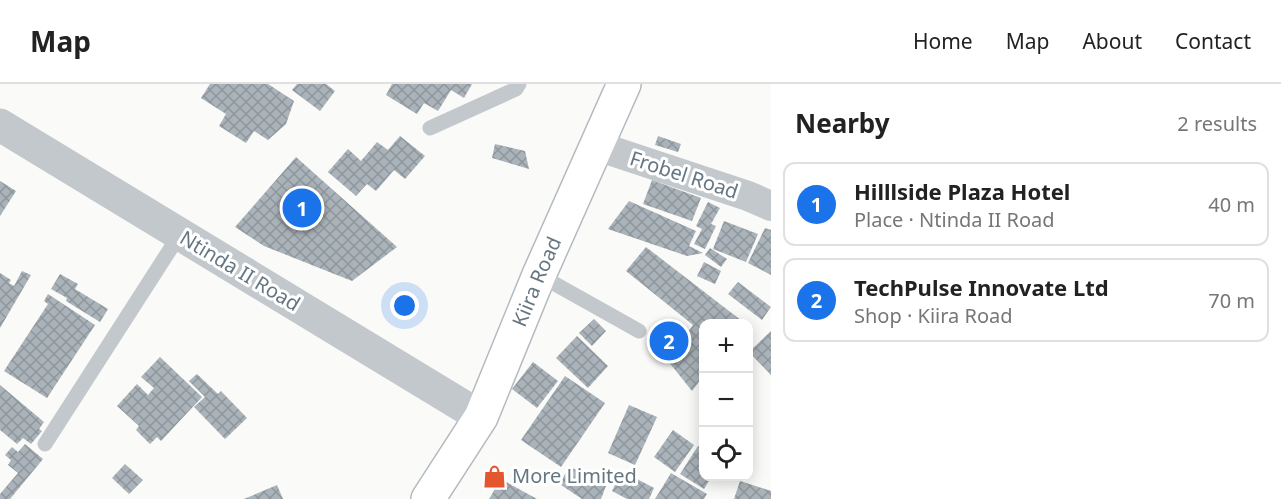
<!DOCTYPE html>
<html lang="en">
<head>
<meta charset="utf-8">
<style>
  body { margin:0; font-family:"Noto Sans",sans-serif; background:#f6f6f6; color:#222 }
  .controls { position:absolute; right:18px; bottom:18px; display:grid; overflow:hidden; border-radius:12px; box-shadow:0 3px 15px #0003 }
  .controls button { width:54px; height:54px; display:grid; place-items:center; padding:0; border:0; border-bottom:2px solid #e0e0e0; background:#fff; color:#222; font:30px sans-serif }
  .you { position:absolute; left:405px; top:222px; width:21px; height:21px; margin:-15px; border:4px solid #fff; border-radius:50%; background:#1a73e8; box-shadow:0 0 0 9px #1a73e833 }
  .badge { display:grid; place-items:center; width:39px; height:39px; border-radius:50%; background:#1a73e8; color:#fff; font-size:20px; font-weight:700 }
  .pin { position:absolute; translate:-50% -50%; border:3px solid #fff; box-shadow:0 2px 6px #0006 }
  .list { margin:0; padding:0; list-style:none }
  h2 { display:flex; justify-content:space-between; align-items:center; height:78px; margin:0; padding:0 24px; font-size:26px }
  h2 small { font-size:20px; font-weight:400; color:#767676 }
  .list li { display:grid; grid-template-columns:39px 1fr auto; gap:18px; align-items:center; box-sizing:border-box; height:84px; margin:0 12px 12px; padding:0 12px; border:2px solid #e0e0e0; border-radius:12px }
  .list b { display:block; font-size:22px; white-space:nowrap }
  .list p { margin:0; font-size:20px; white-space:nowrap; color:#767676 }
  .list em { font-size:20px; font-style:normal; color:#767676 }
  .icon { flex:none; width:33px; height:33px; fill:none; stroke:currentColor; stroke-width:2; stroke-linecap:round; stroke-linejoin:round }
  .map { position:relative; flex:none; width:771px; height:415px; overflow:hidden }
  header { display:flex; align-items:center; gap:36px; box-sizing:border-box; height:84px; padding:0 30px; background:#fff; border-bottom:2px solid #e0e0e0 }
  header strong { font-size:28px }
  nav { display:flex; gap:33px; margin-inline-start:auto; font-size:21px }
  main { display:flex }
  aside { flex:1; background:#fff }
  .map>svg:first-child { display:block }
  .building { fill:url(#building-cross-hatch) }
  .lines { fill:none; stroke-linecap:round; stroke-linejoin:round }
  .secondary-casing { stroke:#b3babf; stroke-width:36 }
  .service { stroke:#c3c8cc; stroke-width:15 }
  .minor { stroke:#c3c8cc; stroke-width:30 }
  .tertiary { stroke:#c3c8cc; stroke-width:33 }
  .secondary { stroke:#fff; stroke-width:33 }
  .labels { text-anchor:middle; stroke-width:6; stroke-linejoin:round; paint-order:stroke }
  .street-label { font-size:20px; fill:#657683; stroke:#fff }
  .poi-label { font-size:20px; fill:#657683; stroke:#fff; text-anchor:start }
</style>
</head>
<body>
<header>
<strong>Map</strong>
<nav><a>Home</a><a>Map</a><a>About</a><a>Contact</a></nav>
</header>
<main>
<div class="map">
<svg width="771" height="415" viewBox="0 0 771 415">
  <defs>
    <pattern id="building-cross-hatch" width="8" height="8" patternUnits="userSpaceOnUse" patternTransform="scale(1.5)"><rect width="8" height="8" fill="#aab3b9"/><path d="M0 0l8 8M0 8l8-8" fill="none" stroke="#8e969c"/></pattern>
  </defs>
  <rect width="100%" height="100%" fill="#fafaf8"/>
  <path class="building" d="M210,0H268L294,17L286,40L268,56L254,47L246,59L219,42L226,30L201,14Z
    M297,0H326L335,7L320,27L292,6Z
    M392,0H472L464,14L451,6L438,27L424,19L417,30L386,11Z
    M400,52L425,72L405,95L394,86L376,107L367,100L356,112L328,88L348,65L361,77L377,58L388,66Z
    M658,52L681,60L678,68L655,61Z
    M495,60L525,67L529,85L492,74Z
    M296,73L397,163L352,197L264,162L235,143Z
    M652,96L701,114L692,137L643,120Z
    M0,97L16,107L0,132Z
    M629,117L696,147L689,162L703,169L687,172L608,145Z
    M708,118L720,124L711,140L716,142L705,165L694,160L702,145L696,142Z
    M724,137L758,150L746,178L713,165Z
    M765,144L771,146V191L748,179Z
    M646,163L742,237L741,240H704V291L692,307L668,277L693,241L626,187Z
    M710,164L727,175L721,183L705,171Z
    M704,178L721,187L715,200L697,192Z
    M22,187L31,191L0,244V189L11,196L9,199L14,202Z
    M60,190L78,200L75,205L108,225L100,238L66,217L67,214L51,205Z
    M738,198L771,223L762,236L728,210Z
    M48,210L95,241L47,314L4,287L48,220L44,217Z
    M594,235L606,247L592,262L579,249Z
    M771,247V291L749,268Z
    M577,252L608,282L588,304L556,274Z
    M160,273L202,313L161,357L157,353L150,360L136,346L139,342L117,322L137,300L148,311L154,304L141,293Z
    M533,278L558,297L537,324L512,305Z
    M197,290L218,310L221,307L247,334L225,355L194,323L205,313L189,297Z
    M565,292L605,319L561,383L521,356Z
    M0,301L44,338L39,345L42,347L31,360L23,354L17,360L0,346Z
    M629,321L657,333L635,381L608,369Z
    M673,346L694,361L675,388L654,373Z
    M25,360L43,375L10,415H0V410L18,389L8,381L11,376L5,371L12,363L18,368Z
    M698,362L704,365V392H712L704,405L680,390Z
    M125,380L143,396L129,410L112,394Z
    M571,383L606,402L601,415H582L558,399Z
    M622,387L654,404L649,415H627L612,407Z
    M671,389L707,410L704,415H655Z
    M501,395L537,415H489Z
    M740,397L771,407V415H734Z
    M277,401L283,415H244Z"/>
  <g class="lines">
    <defs>
      <g id="secondary">
        <path id="s1" d="M428,415L481,333L539,191L624,0"/>
      </g>
    </defs>
    <use href="#secondary" class="secondary-casing"/>
    <path class="service" d="M430,44L516,5L519,0
      M539,191L639,247
      M45,360L180,150"/>
    <path class="minor" d="M597,62L748,112L771,122"/>
    <path class="tertiary" d="M0,41L481,333"/>
    <use href="#secondary" class="secondary"/>
  </g>
  <defs>
    <symbol id="shop-bare" viewBox="-9 -9 18 18"><path d="M-5-2.5h2.3a2.7 3.5 0 0 1 5.4 0H5L5.5 6h-11ZM-1.5-2.5h3a1.5 2.3 0 0 0-3 0Z" fill="#e4572e" stroke="#fff" stroke-width="2.5" paint-order="stroke"/></symbol>
  </defs>
  <g fill-rule="evenodd">
    <use href="#shop-bare" x="478" y="376" width="33" height="33"/>
  </g>
  <g class="labels">
    <g class="street-label">
      <text transform="translate(684 91) rotate(18)" y="7">Frobel Road</text>
      <text transform="translate(240 187) rotate(31)" y="7">Ntinda II Road</text>
      <text dy="7" stroke="none"><textPath href="#s1" startOffset="244">Kiira Road</textPath></text>
    </g>
    <g class="poi-label">
      <text x="512" y="399">More Limited</text>
    </g>
  </g>
</svg>
<div class="controls">
<button>+</button>
<button>−</button>
<button><svg class="icon" aria-label="locate" viewBox="0 0 24 24"><circle cx="12" cy="12" r="6"/><path d="M12 2v4M12 18v4M2 12h4M18 12h4"/></svg></button>
</div>
<div class="you"></div>
<div class="pin badge" style="left:302px;top:124px">1</div>
<div class="pin badge" style="left:669px;top:257px">2</div>
</div>
<aside>
<h2>Nearby<small>2 results</small></h2>
<ul class="list">
<li><span class="badge">1</span><div><b>Hilllside Plaza Hotel</b><p>Place · Ntinda II Road</p></div><em>40 m</em></li>
<li><span class="badge">2</span><div><b>TechPulse Innovate Ltd</b><p>Shop · Kiira Road</p></div><em>70 m</em></li>
</ul>
</aside>
</main>
</body>
</html>
